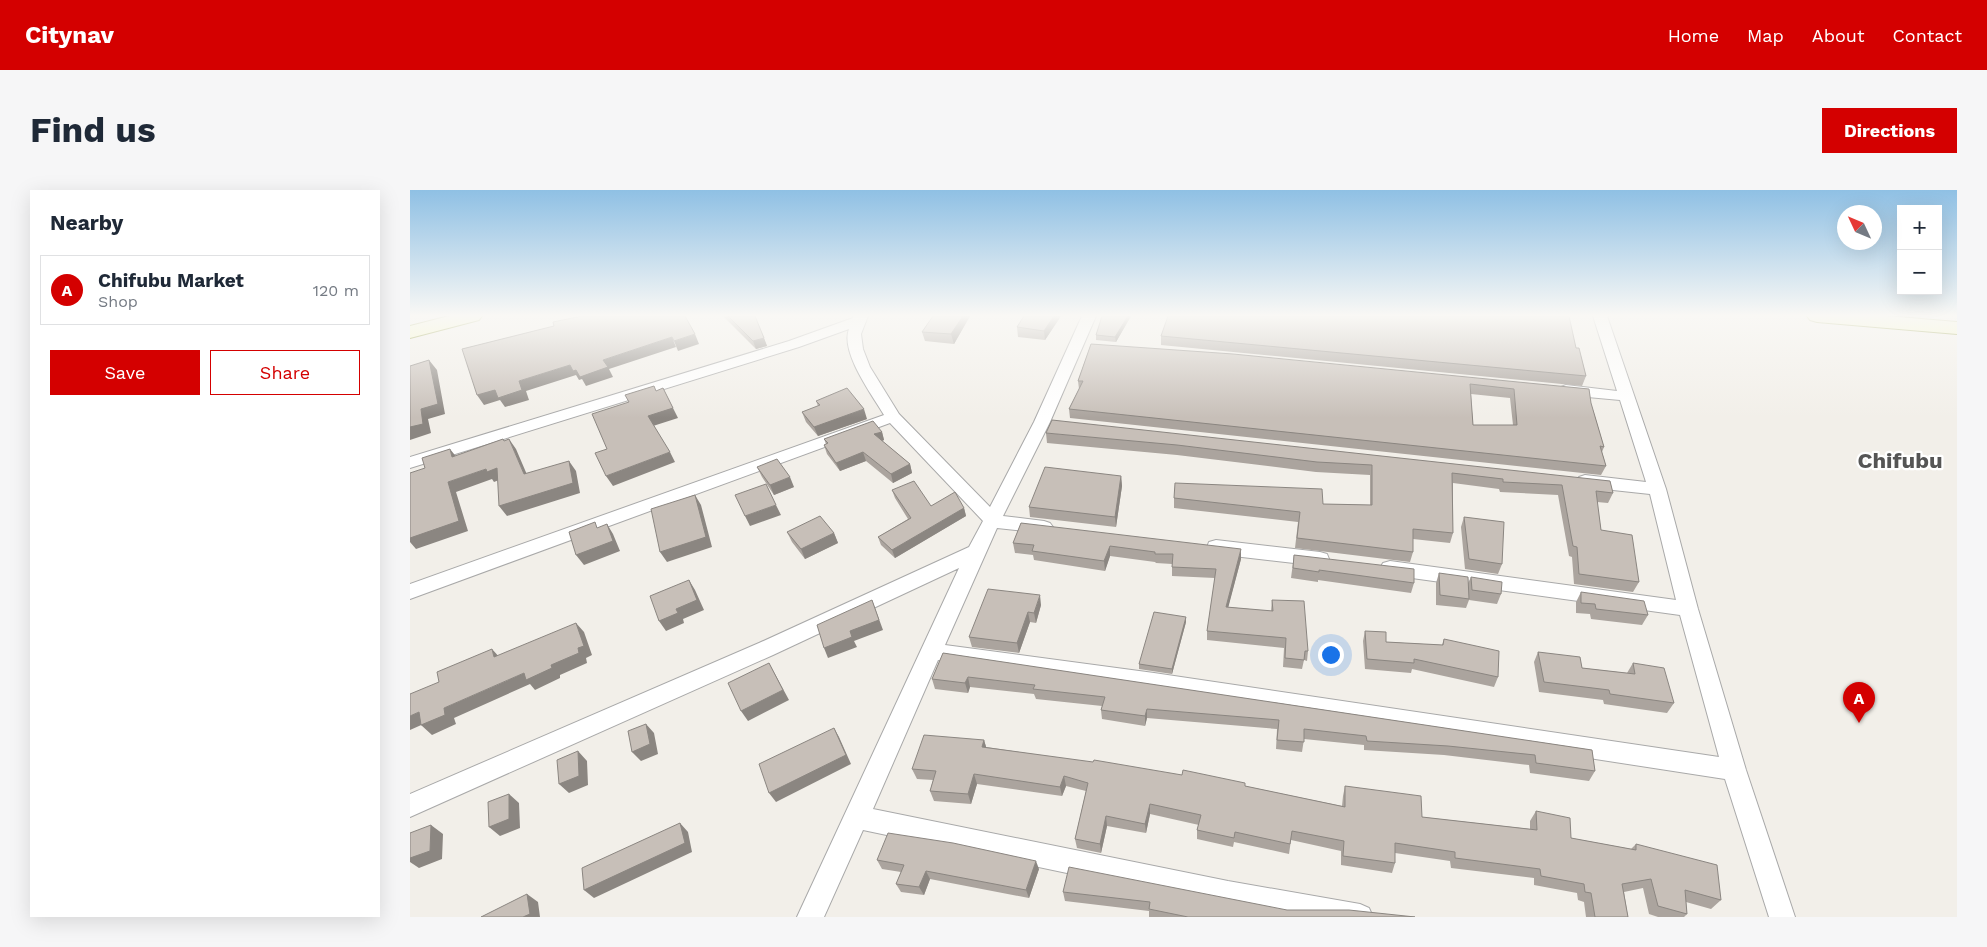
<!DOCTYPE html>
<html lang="en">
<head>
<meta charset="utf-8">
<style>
  body { margin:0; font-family:"Work Sans",sans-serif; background:#f6f6f7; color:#1f2937 }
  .controls { position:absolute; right:15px; top:15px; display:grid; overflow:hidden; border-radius:0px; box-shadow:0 5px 20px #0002 }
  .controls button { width:45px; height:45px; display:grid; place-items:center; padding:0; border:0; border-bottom:1px solid #e0e1e3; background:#fff; color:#1f2937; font:25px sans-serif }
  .compass { position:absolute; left:1427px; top:15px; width:45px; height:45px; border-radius:50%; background:#fff; box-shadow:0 5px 20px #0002; rotate:314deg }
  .you { position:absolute; left:920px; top:464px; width:18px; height:18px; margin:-12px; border:4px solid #fff; border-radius:50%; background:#1a73e8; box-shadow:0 0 0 8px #1a73e833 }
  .badge { display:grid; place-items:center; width:32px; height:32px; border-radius:50%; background:#d40000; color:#fff; font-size:16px; font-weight:700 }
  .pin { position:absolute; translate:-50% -41px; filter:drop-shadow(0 1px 2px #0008) }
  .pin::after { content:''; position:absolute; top:26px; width:18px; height:15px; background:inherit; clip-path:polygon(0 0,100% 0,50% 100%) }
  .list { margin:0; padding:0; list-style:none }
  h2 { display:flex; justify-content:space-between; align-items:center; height:65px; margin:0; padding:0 20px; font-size:21px }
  h2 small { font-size:16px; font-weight:400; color:#747a83 }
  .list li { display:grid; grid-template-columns:32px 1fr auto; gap:15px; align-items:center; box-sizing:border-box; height:70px; margin:0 10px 10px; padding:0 10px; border:1px solid #e0e1e3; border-radius:0px }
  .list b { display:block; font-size:19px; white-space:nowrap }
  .list p { margin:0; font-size:16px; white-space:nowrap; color:#747a83 }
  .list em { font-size:16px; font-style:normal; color:#747a83 }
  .actions { display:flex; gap:10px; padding:15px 20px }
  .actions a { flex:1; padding:11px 0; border:1px solid #d40000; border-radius:0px; text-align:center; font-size:18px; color:#d40000 }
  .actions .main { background:#d40000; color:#fff }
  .map { position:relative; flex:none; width:1547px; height:727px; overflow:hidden; border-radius:0px }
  header { display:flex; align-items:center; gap:30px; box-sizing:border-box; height:70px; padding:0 25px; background:#d40000; color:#fff }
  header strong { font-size:24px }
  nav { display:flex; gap:28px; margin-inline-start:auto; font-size:18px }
  .intro { display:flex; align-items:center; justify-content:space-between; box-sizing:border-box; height:120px; padding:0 30px }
  h1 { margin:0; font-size:35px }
  .button { padding:12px 22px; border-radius:0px; background:#d40000; color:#fff; font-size:18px; font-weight:700 }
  main { display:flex; gap:30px; padding:0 30px }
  aside { flex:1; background:#fff; border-radius:0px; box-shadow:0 5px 20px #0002 }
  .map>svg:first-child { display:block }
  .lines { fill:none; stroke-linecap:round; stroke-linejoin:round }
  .minor-casing { stroke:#a9a9a9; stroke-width:2 }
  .secondary-casing { stroke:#707d05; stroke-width:2 }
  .minor { fill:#fff; fill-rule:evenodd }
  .secondary { fill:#f7fabf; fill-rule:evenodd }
  .wall { fill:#aba49e; fill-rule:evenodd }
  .shaded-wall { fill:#8b8681 }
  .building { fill:#c7bfb8; stroke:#8b8681; fill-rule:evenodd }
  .labels { text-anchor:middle; stroke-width:4.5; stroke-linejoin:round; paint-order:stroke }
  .district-label { font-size:22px; font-weight:bold; fill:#555; stroke:#fff }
</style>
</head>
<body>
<header>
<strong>Citynav</strong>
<nav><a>Home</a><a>Map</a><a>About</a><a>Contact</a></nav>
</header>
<div class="intro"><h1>Find us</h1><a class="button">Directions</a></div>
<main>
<aside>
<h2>Nearby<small></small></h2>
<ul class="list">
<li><span class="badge">A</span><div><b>Chifubu Market</b><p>Shop</p></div><em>120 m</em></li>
</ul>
<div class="actions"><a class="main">Save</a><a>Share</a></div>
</aside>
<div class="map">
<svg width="1547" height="727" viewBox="0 0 1547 727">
  <rect width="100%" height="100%" fill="#f2efe9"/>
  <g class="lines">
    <defs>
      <path id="minor" d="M444,126H458L451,144L453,159L460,177L489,224L580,317L624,232L672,126H686L640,232L593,326L634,331L640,333L643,337L640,341L634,343L587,338L535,455L744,483L1309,567L1270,425L980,385L973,383L970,378L973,373L980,371L1266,410L1240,304L1175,297L1169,295L1166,291L1169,287L1175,285L1236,292L1210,210L1156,205L1151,203L1148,200L1151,197L1156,195L1207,201L1183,126H1197L1256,299L1288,419L1336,580L1385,727H1359L1315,589L744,501L528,470L463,619L818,691L950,714L959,718L963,727H875L818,717L453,640L414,727H387L549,378L363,465L0,627V604L349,453L559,357L573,331L480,233L0,409V394L474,225C462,205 430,162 439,139L389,157L0,278V267L379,151L443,128Z
        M806,350L910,362L917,364L919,369L917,374L910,376L806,364L799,362L797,357L799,352Z"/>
      <path id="secondary" d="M39,126H72L69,130L0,148V136Z
        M1397,126H1476L1547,132V144L1407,132L1400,130Z"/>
    </defs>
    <use href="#minor" class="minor-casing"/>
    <use href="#secondary" class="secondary-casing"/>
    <use href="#minor" class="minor"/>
    <use href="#secondary" class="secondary"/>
  </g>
  <path class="wall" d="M313,126H345L357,156L346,159Z
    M560,126L544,154L515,151L512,142Z
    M614,126H651L635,150L608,147L607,137Z
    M721,126L706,152L686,150V145Z
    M751,146L1166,158L1176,186L1172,196L751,155Z
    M681,154L1179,199L1181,213L1194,257L1192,262L1196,276L1191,285L660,228L659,219L669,199L668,191ZM1061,204L1100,208L1103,235H1063Z
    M406,211L457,229L408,246L396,232L392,222L408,216Z
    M472,242L474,250L472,251L500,274L502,283L483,293L456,271L430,281L417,264L414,255L416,254L414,249Z
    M636,243L1200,291L1203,303L1198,313L1187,312L1191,340L1229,392L1223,402L1164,394L1162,367L1159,366L1148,305L1090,302L1089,299L1043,293V343L1040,353L1003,349V362L1000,372L885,358L888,332L764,318V308L913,314L960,315V285L906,282L767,265L637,253Z
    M347,277L384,297L364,305L352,287Z
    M711,286L712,296L706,337L620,327L619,317Z
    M482,300L521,316L554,318L556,326L485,368L471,355L468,347L498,329L485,308Z
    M1054,327L1092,374L1088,384L1055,379L1051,337Z
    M611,333L831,369L818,417L861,421L862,410L898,461L897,471L894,470L892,479L873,477L874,458L797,450V441L805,388L762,386V374L746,373L745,372L700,366L695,381L624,370L623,365L605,363L603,353Z
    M377,342L424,343L428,353L395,369L382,352Z
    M884,365L1004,393L1001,403L908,390V392L881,388Z
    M1029,383L1058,393L1061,387L1091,404L1087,414L1059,410L1056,418L1026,415V393Z
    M1171,402L1238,425L1232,435L1181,429L1180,424L1166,423V412Z
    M631,415L626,433L620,432L609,463L562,457L559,447Z
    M776,432L762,484L729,479V474Z
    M955,441L976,452L1032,455L1034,449L1088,487L1084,497L1002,479L1001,483L955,479L953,451Z
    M1128,462L1172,478L1217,483L1223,473L1264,513L1257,523L1194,514L1193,510L1129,502L1124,472Z
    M533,463L1182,560L1185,581L1179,591L1120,583L1119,575L1034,565L954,560V555L894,549L892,562L866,559L867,539L737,528L735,536L692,529L691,520L692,516L626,509L624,504L560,497L558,503L525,499L522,489Z
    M574,550L576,557L835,596L932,616L933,606L935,596L1012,627L1120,639V631L1126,621L1161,648L1221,659L1226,654L1311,710L1301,719L1276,712L1277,724L1274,727H1248L1239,724L1233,698L1214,702L1218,727H1176L1174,712L1168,710L1167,703L1124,695V688L1041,678L1040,671L985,663V673L982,683L931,675V661L881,650L879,664L824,652L823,657L787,649V640L789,635L740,624L736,643L697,636L691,663L667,658L665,649L676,601L656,596L652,606L567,594L561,614L524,611L520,601L523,590L507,589L502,579Z
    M467,670L629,679L619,708L520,689L514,705L491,702L486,694L491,682L472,679Z
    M653,702L877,720L1005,727H739V721L655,711Z"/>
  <path class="shaded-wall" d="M553,126H560L544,154L541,144Z
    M644,126H651L635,150L634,141Z
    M718,126H721L706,152L705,147Z
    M285,144L289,154L268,161L264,151Z
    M262,147L266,157L199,179L203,187L176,196L172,189L169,190L166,185L116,201L119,210L95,217L90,210L74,215L67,205L109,191L160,175L166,180L193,170Z
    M354,148L357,156L346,159L343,151Z
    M19,170L27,180L35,224L18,229L21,243L0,250V237Z
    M253,198L268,228L243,236L238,226Z
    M454,219L457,229L408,246L404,237Z
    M472,242L474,250L467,253L464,244Z
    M99,249L106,259L121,294L114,284Z
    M40,259L48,269L42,267Z
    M260,262L265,272L203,296L196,286Z
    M453,262L456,271L430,281L426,273Z
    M159,271L166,281L170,303L97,326L89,316Z
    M500,274L502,283L483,293L481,284Z
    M87,278L94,288L84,292L82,289L46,302L58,341L6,359L0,352V348L38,292L76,279Z
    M711,286L712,296L706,337L705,327Z
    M380,287L384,297L364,305L360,295Z
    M285,305L291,315L302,357L257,372L250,362Z
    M366,315L371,325L340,336L335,326Z
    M554,318L556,326L485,368L482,360Z
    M197,334L203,344L210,361L174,375L166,365Z
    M424,343L428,353L395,369L391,359Z
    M700,356V366L695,381L694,371Z
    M831,359V369L816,426V417Z
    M279,390L285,400L294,420L273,429L274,433L256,441L249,431L266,419Z
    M630,405L631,415L626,433L624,423Z
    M462,410L473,440L444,451L447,457L418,468L414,458L440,441Z
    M618,422L620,432L609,463L607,453Z
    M776,427V432L762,484V479Z
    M166,433L174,442L182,465L176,468L177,473L150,485V488L125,500L120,494L44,528L46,534L22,545L11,535L18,532L0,540V526L9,522L34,518L114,483L141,475L168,458Z
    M82,459L91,469L84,467Z
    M359,473L379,510L338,531L331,521Z
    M558,487L560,497L558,503L555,493Z
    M737,519V528L735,536V526Z
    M236,534L244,543L248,564L231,571L222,562Z
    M424,538L429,547L441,574L366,612L359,603Z
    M574,550L577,560L572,557Z
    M168,561L177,571L178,595L159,603L149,594Z
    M564,584L567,594L561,614L558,604Z
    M654,586L656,596L652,606L650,597Z
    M99,604L109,613L110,638L90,646L79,637Z
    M740,614V624L736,643L735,634Z
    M696,626L697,636L691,663L690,654Z
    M270,633L278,642L282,662L184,708L174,700Z
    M21,635L33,644L32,669L9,678L0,672V668Z
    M626,671L629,679L619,708L616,700Z
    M516,681L520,689L514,705L509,697Z
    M117,704L128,712L130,727H113Z"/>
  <path class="building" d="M172,126H275L285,144L264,151L262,147L193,170L198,177L170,187L166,180L163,181L160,175L109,191L112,200L88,208L85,200L67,205L52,159L144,136L143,132Z
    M318,126H345L354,148L343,151Z
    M523,126H553L541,144L512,142Z
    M614,126H644L634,141L607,137Z
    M692,126H718L705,147L686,145Z
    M758,126H1159L1166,158H1169L1176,186L751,146Z
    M681,154L823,164L1179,199L1181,213L1194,257L1190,256L1196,276L659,219L673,191H668ZM1060,194L1104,199L1107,235H1063Z
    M19,170L28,214L11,219L13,234L0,237V176Z
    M244,196L246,201L253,198L263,218L238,226L260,262L196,286L185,263L197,259L182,224L219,212L215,205Z
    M437,198L454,219L404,237L392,222L410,215L406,211Z
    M642,230L1200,291L1203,303L1186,301L1191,340L1222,345L1229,392L1169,384L1167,357L1163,356L1152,295L1093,292V289L1042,283L1043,343L1003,339V362L887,348L890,322L764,308L765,293L912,299L913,314L962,315V275L907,272L767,255L636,243Z
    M463,231L472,242L464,244L500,274L481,284L453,262L426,273L414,255L418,253L414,249Z
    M93,249L94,251L99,249L114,284L159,271L163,293L89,316L87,278L77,282L76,279L38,292L49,331L0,348V283L15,278L12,268L40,259L42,267Z
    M367,269L380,287L360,295L347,277Z
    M635,277L711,286L705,327L619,317Z
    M504,291L521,316L545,302L554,318L482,360L468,347L501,328L482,300Z
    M356,294L366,315L335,326L325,305Z
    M285,305L296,347L250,362L241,319Z
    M410,326L424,343L391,359L377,342Z
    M1054,327L1094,332L1092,374L1059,369Z
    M185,332L187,338L197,334L203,351L166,365L159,342Z
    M611,333L831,359L816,417L863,421L862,410L894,411L898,461H895L894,470L875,468L876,448L797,441L806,379L762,377L763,364H745V362L700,356L694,371L622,361L624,355L603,353Z
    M884,365L1004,379V393L909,380V382L883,378Z
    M1029,383L1058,387L1059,409L1030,405Z
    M1061,387L1092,392L1091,404L1062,400Z
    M279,390L287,410L266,419L268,423L249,431L240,406Z
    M578,399L630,405L624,423L618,422L607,453L559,447Z
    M1171,402L1234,411L1238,425L1186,419L1185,414L1171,413Z
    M462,410L469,430L440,441L442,447L414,458L407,435Z
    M744,422L776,427L762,479L729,474Z
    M166,433L174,456L168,458L169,463L141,475L142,478L116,490L114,483L34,518L35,525L11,535L9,522L0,526V504L29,492L27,482L82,459L84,467Z
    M955,441L976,442V452L1033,455L1034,449L1089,461L1088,487L1004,469V473L957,469Z
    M1128,462L1170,467L1172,478L1225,484L1223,473L1254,478L1264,513L1200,504L1199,500L1134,492Z
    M533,463L1182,560L1185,581L1126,573L1125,565L1038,556L957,551L956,546L894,539V552L867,550L869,530L737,519L735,526L691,520L695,507L623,499L625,495L558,487L555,493L522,489Z
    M359,473L373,500L331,521L318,493Z
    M236,534L240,554L222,562L218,541Z
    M424,538L436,565L359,603L349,574Z
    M514,545L574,550L572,557L683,572L684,570L772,585L773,580L835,593V596L935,617V596L1011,606L1012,627L1127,640L1126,621L1160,628L1161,648L1226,660V654L1307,675L1311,710L1275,700L1277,724L1248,716L1241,689L1212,694L1218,727H1185L1181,703L1175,702L1174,694L1131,686L1130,679L1045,668V662L985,653V673L933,666L934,651L882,641L880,654L825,642L824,648L787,640L791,625L740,614L735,634L696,626L690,654L665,649L678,593L654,586L650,597L564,584L558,604L520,601L526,581L502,579Z
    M168,561L169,586L149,594L147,570Z
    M99,604V629L79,637L78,612Z
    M270,633L275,653L174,700L172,678Z
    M21,635L20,661L0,668V643Z
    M478,643L543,653L626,671L616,700L516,681L509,697L486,694L494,675L467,670Z
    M659,677L877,720H939L1005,727H778L739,719L740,712L653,702Z
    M117,704L120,724L113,727H71Z"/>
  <linearGradient id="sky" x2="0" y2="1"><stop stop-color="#8fc0e4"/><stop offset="0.55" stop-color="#f9f8f5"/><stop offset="1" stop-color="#f9f8f5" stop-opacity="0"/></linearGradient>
  <rect width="1547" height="228" fill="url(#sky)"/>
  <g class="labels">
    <g class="district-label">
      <text x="1490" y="278">Chifubu</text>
    </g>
  </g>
</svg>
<div class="controls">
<button>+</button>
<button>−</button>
</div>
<svg class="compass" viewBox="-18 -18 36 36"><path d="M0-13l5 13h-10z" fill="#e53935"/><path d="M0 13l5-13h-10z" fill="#747a83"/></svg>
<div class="you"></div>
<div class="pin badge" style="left:1449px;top:533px">A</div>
</div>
</main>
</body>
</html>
